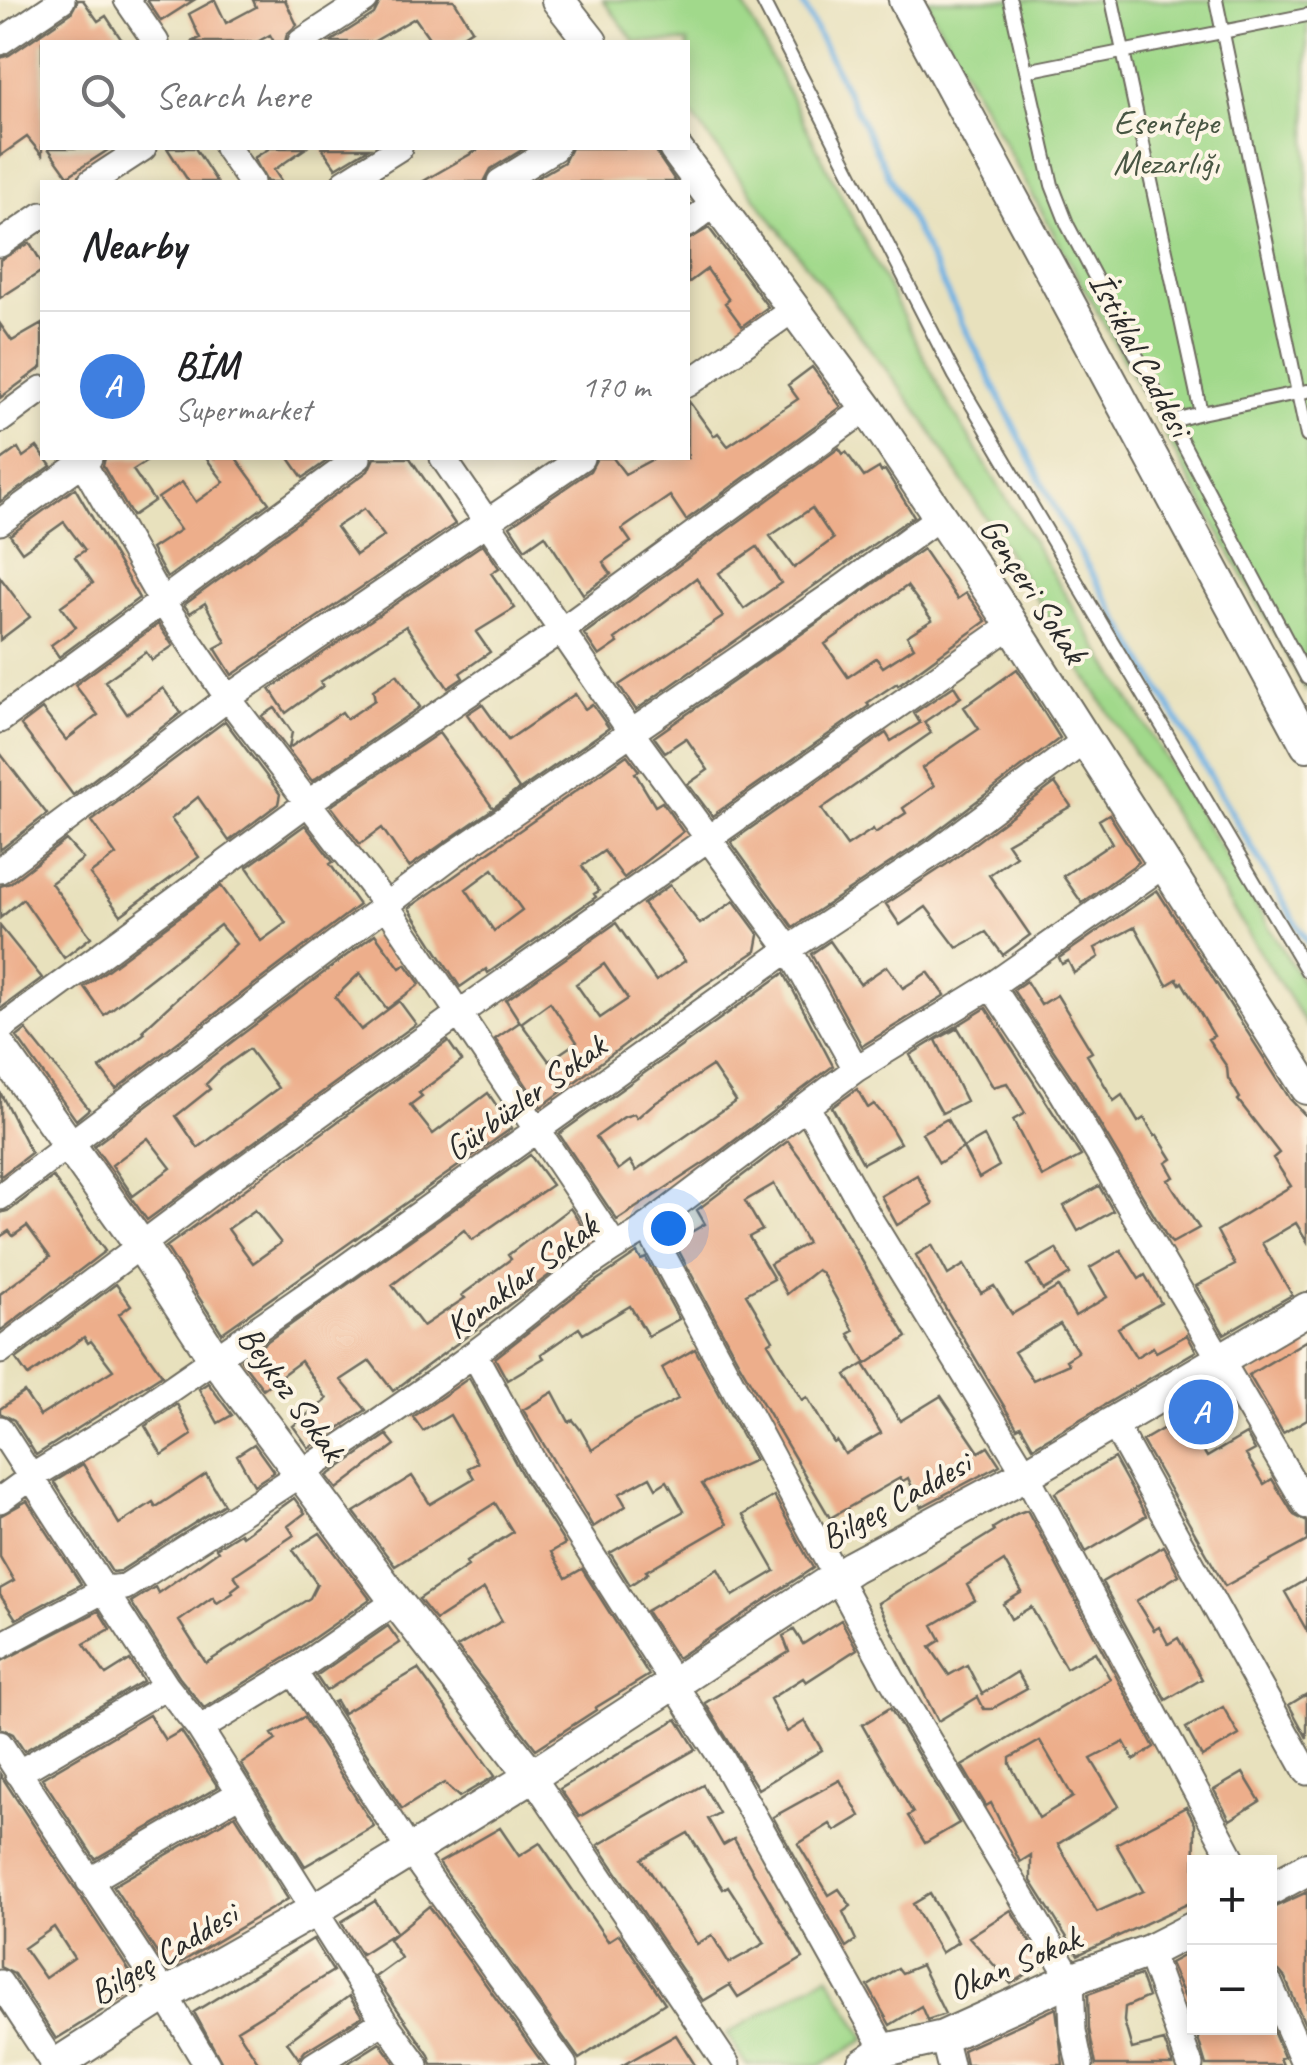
<!DOCTYPE html>
<html lang="en">
<head>
<meta charset="utf-8">
<style>
  body { margin:0; font-family:Caveat,sans-serif; background:#f6f6f6; color:#202124 }
  .controls { position:absolute; right:30px; bottom:30px; display:grid; overflow:hidden; border-radius:0px; box-shadow:0 5px 15px #0003 }
  .controls button { width:90px; height:90px; display:grid; place-items:center; padding:0; border:0; border-bottom:2px solid #e0e0e0; background:#fff; color:#202124; font:50px sans-serif }
  .you { position:absolute; left:668px; top:1228px; width:35px; height:35px; margin:-25px; border:8px solid #fff; border-radius:50%; background:#1a73e8; box-shadow:0 0 0 15px #1a73e833 }
  .badge { display:grid; place-items:center; width:65px; height:65px; border-radius:50%; background:#db2777; color:#fff; font-size:32px; font-weight:700 }
  .pin { position:absolute; translate:-50% -50%; border:5px solid #fff; box-shadow:0 2px 10px #0006 }
  .list { margin:0; padding:0; list-style:none }
  h2 { display:flex; justify-content:space-between; align-items:center; height:130px; margin:0; padding:0 40px; font-size:42px }
  h2 small { font-size:32px; font-weight:400; color:#757577 }
  .list li { display:grid; grid-template-columns:65px 1fr auto; gap:30px; align-items:center; box-sizing:border-box; height:150px; padding:0 40px; border-top:2px solid #e0e0e0 }
  .list b { display:block; font-size:38px; white-space:nowrap }
  .list p { margin:0; font-size:32px; white-space:nowrap; color:#757577 }
  .list em { font-size:32px; font-style:normal; color:#757577 }
  .icon { flex:none; width:55px; height:55px; fill:none; stroke:currentColor; stroke-width:2; stroke-linecap:round; stroke-linejoin:round }
  .map { position:relative; flex:none; width:1307px; height:2065px; overflow:hidden }
  .search { position:absolute; background:#fff; box-shadow:0 5px 15px #0003; left:40px; top:40px; width:650px; height:110px; display:flex; align-items:center; gap:25px; box-sizing:border-box; padding:0 35px; border-radius:0px; color:#757577; font-size:38px }
  .panel { position:absolute; background:#fff; box-shadow:0 5px 15px #0003; left:40px; top:180px; width:650px; height:280px; border-radius:0px }
  .map>svg:first-child { display:block }
  .green { fill:#a1d98b; stroke:#66825b; stroke-width:2.5 }
  .lines { fill:none; stroke-linecap:round; stroke-linejoin:round }
  .stream { stroke:#6eb1e3; stroke-width:6 }
  .building { fill:#edae8b; fill-rule:evenodd }
  .service-casing { stroke:#6d6b5e; stroke-width:16 }
  .minor-casing { stroke:#6d6b5e; stroke-width:29 }
  .tertiary-casing { stroke:#6d6b5e; stroke-width:36 }
  .service { stroke:#fff; stroke-width:12 }
  .minor { stroke:#fff; stroke-width:25 }
  .tertiary { stroke:#fff; stroke-width:32 }
  .labels { text-anchor:middle; stroke-width:8; stroke-linejoin:round; paint-order:stroke }
  .park-label { font-size:35px; fill:#485643; stroke:#fcf5e5 }
  .street-label { font-size:35px; fill:#2b2b2b; stroke:#fcf5e5 }
</style>
</head>
<body>
<div class="map">
<svg width="1307" height="2065" viewBox="0 0 1307 2065">
  <rect width="100%" height="100%" fill="#fcf5e5"/>
  <filter id="ink" filterUnits="userSpaceOnUse"><feTurbulence type="fractalNoise" baseFrequency=".01" numOctaves="2"/><feDisplacementMap in="SourceGraphic" scale="20" xChannelSelector="R" yChannelSelector="G"/><feConvolveMatrix kernelMatrix="1 2 1 2 8 2 1 2 1" color-interpolation-filters="sRGB"/></filter>
  <filter id="wash" filterUnits="userSpaceOnUse"><feTurbulence type="fractalNoise" baseFrequency=".0048" numOctaves="4" result="noise"/><feDisplacementMap in="SourceGraphic" scale="40" xChannelSelector="R" yChannelSelector="G"/><feGaussianBlur stdDeviation="2.25" result="paint"/><feColorMatrix in="noise" values="0 0 0 0 0 0 0 0 0 0 0 0 0 0 0 0 0 1.4 0 .05"/><feComposite in="paint" operator="in"/></filter>
  <g filter="url(#wash)">
    <rect width="100%" height="100%" fill="#e8e1bd"/>
    <path class="green" d="M603,0H741L946,400L1307,989V1026L920,414L688,110V42H635Z
      M925,0H1307V692Z
      M828,1975L866,2039L821,2065H746L727,2034Z"/>
    <g class="lines">
      <path class="stream" d="M801,0L1063,524L1307,942"/>
    </g>
    <g id="blocks">
      <path class="building" d="M78,0H83L98,21L106,16L123,42H42V155L27,137L0,156V58L9,55L71,13Z
        M147,0H194L161,21Z
        M215,0L226,23L256,7L253,0H285L297,25L287,34L285,42H274L270,35L257,42H191L200,38L189,14Z
        M381,0H454L472,29L452,42H432L415,18L373,42H330L374,14Z
        M48,148H111L68,176Z
        M167,148H195L217,182H189Z
        M270,148H306L274,170L282,182H267L254,158Z
        M322,148H369L336,168Z
        M481,148H525L491,169L484,182H422Z
        M571,148H653L676,182H530L564,162Z
        M709,228L768,307L742,326L725,303L729,300L707,269L688,283V240Z
        M30,243L42,263V271L0,298V260Z
        M0,324L12,341L42,324V367L0,398Z
        M812,367L841,407L686,520L670,496L622,529L631,542L603,562L611,574L583,594L545,535L525,549L510,526L590,471L597,458H613L625,474L655,458H688V400L714,436L718,433L728,446L798,399L788,385Z
        M37,447L51,466L0,502V461L18,448L23,457Z
        M839,448L843,454L846,452L864,477L879,468L881,472L885,470L914,516L636,710L619,685L723,617L696,578L615,639L618,643L599,656L584,634ZM812,508L833,539L794,568L770,536ZM757,547L781,583L744,609L719,573Z
        M105,458H152L133,470L154,501L132,516L103,466Z
        M206,458H236L269,503L167,578L151,549L180,530L158,498L182,482L196,502L224,482Z
        M289,458H331L303,478Z
        M374,458H410L455,524L232,675L215,648L226,642L205,603L190,613L184,605L368,471ZM364,509L384,536L356,555L336,527Z
        M75,488L139,598L59,657L51,645L76,627L61,606L93,583L75,557L85,550L64,522L22,552L10,535Z
        M483,544L499,568L491,573L515,608L476,632L490,652L460,673L463,678L448,688L406,626L320,682L323,686L286,713L270,689Z
        M923,549L957,599L966,593L986,621L898,685L897,683L867,703L869,706L712,816L688,784L708,770L686,738L665,752L654,737ZM907,586L932,620L907,636L914,647L883,667L876,658L848,677L825,644Z
        M0,577L30,617L0,640Z
        M158,624L173,646L152,660L146,652L105,681L127,714L163,688L181,713L73,795L21,725L42,709L66,740L98,715L75,685Z
        M1017,669L1060,738L928,838L793,927L731,842L886,733L891,741L920,723L914,713L954,686L961,697L924,722L931,733L821,809L847,846L873,829L875,833L906,813L903,808L934,786L922,768L979,729L964,707Z
        M397,674L420,707L312,781L262,716L275,708L292,732L289,748L342,712L347,719L375,700L373,690Z
        M575,694L585,709L592,704L609,728L409,867L382,828L360,844L331,806L439,733L493,808L519,789L467,714L482,704L508,740Z
        M225,721L280,794L278,804L229,841L198,797L171,819L199,857L121,915L90,874L116,855L92,821Z
        M0,753L47,814L0,850Z
        M627,755L639,771L635,773L655,806L662,802L683,832L624,878L604,851L582,866L599,891L594,894L596,897L488,973L486,969L460,987L409,908ZM493,869L522,910L494,931L466,889Z
        M1055,783L1071,806L1007,843L1016,856L989,875L1030,935L1003,955L986,932L957,948L926,907L900,925L886,904L947,864Z
        M1109,814L1139,862L1082,903L1063,876L1112,843L1099,820Z
        M305,825L333,862L330,864L359,905L116,1089L100,1068L145,1033L143,1030L236,944L220,925L104,1015L84,987L221,886L261,941L286,923L247,867Z
        M66,840L83,859L51,883L91,937L64,958L23,899L0,918V886L10,883Z
        M670,885L700,924L734,901L759,935L756,951L702,987L541,1107L495,1039L520,1022L506,1000L616,923L656,981L685,961L643,904ZM604,964L628,999L600,1018L576,984ZM550,1002L577,1042L549,1061L521,1023Z
        M1157,890L1290,1099L1307,1117V1241L1296,1223L1262,1243L1292,1295L1224,1334L1196,1286L1235,1265L1217,1231L1291,1186L1273,1158L1279,1153L1238,1100L1240,1098L1228,1078L1227,1067L1208,1039L1214,1036L1182,982L1180,984L1177,979L1167,985L1135,927L1095,948L1099,957L1074,973L1068,961L1062,964L1059,958Z
        M0,926L42,978L0,1009Z
        M375,934L400,968L406,964L420,984L387,1009L360,973L335,997L361,1030L399,1001L416,1024L147,1220L94,1146ZM249,1049L278,1088L198,1148L176,1116L210,1089L206,1084L222,1068ZM148,1138L171,1168L133,1196L112,1165Z
        M830,941L860,984L887,966L903,988L928,972L945,995L862,1046L811,954Z
        M784,973L833,1066L710,1159L617,1220L559,1134ZM712,1066L736,1101L636,1171L630,1161L618,1170L596,1137L624,1117L634,1114L637,1118L652,1105Z
        M1026,981L1041,1005L1057,995L1092,1052L1087,1055L1114,1101L1122,1095L1138,1122L1144,1118L1155,1136L1157,1135L1172,1159L1166,1163L1174,1177L1168,1180L1199,1228L1172,1243L1168,1239L1076,1084L1013,990Z
        M986,1008L1081,1156L1042,1177L1013,1120L1025,1113L1007,1083L993,1087L958,1028L936,1040L966,1101L942,1113L910,1055Z
        M26,1030L89,1109L76,1120L17,1037Z
        M448,1041L462,1061L419,1093L422,1096L410,1105L433,1134L488,1093L512,1128L222,1333L166,1247ZM255,1210L281,1243L253,1263L228,1229Z
        M857,1089L868,1108L874,1104L884,1116L900,1143L863,1163L832,1107Z
        M0,1092L31,1153L0,1177Z
        M947,1119L963,1148L939,1163L922,1133Z
        M984,1136L999,1166L979,1178L963,1148Z
        M788,1141L805,1164L907,1337L866,1364L849,1334L854,1331L822,1273L817,1270L787,1294L770,1264L807,1243L774,1184L745,1201L762,1230L749,1237L774,1279L746,1294L773,1340L768,1343L802,1400L807,1397L834,1443L837,1441L845,1454L881,1433L846,1375L864,1364L900,1421L941,1396L979,1452L988,1447L1000,1465L921,1507L908,1478L903,1481L900,1478L830,1518L739,1363L674,1242L705,1224L697,1210Z
        M530,1155L552,1185L472,1240L464,1230L392,1285L423,1326L465,1298L462,1295L511,1259L508,1255L570,1208L590,1238V1245L393,1391L370,1361L341,1380L366,1410L309,1448L293,1426L327,1399L301,1361L263,1389L241,1360Z
        M917,1175L933,1204L897,1225L881,1196Z
        M53,1177L105,1251L0,1331V1294L50,1257L27,1226L13,1236L9,1231L0,1237V1213L10,1210Z
        M1099,1186L1113,1211L1078,1231L1064,1206Z
        M932,1245L948,1275L964,1265L981,1293L994,1286L1012,1314L1058,1287L1075,1316L1107,1297L1090,1268L1121,1250L1139,1279L1145,1275L1161,1303L1118,1328L1136,1357L1153,1347L1156,1352L1187,1335L1196,1351L1033,1447L1021,1426L1017,1428L931,1284L916,1255ZM1060,1324L1078,1352L1066,1360L1069,1364L1033,1380L1014,1352Z
        M1056,1249L1070,1274L1043,1290L1028,1265Z
        M637,1253L641,1260L646,1258L679,1319L648,1336L630,1306L583,1334L579,1328L541,1354L544,1358L507,1380L495,1358L578,1293Z
        M116,1284L131,1305L119,1314L162,1375L36,1455L14,1420L0,1413V1409L24,1392L40,1416L113,1370L91,1341L88,1343L84,1337L28,1376L16,1359Z
        M1307,1340V1419L1283,1433L1249,1375Z
        M695,1349L755,1460L702,1484L727,1524L646,1571L648,1573L630,1585L610,1553L684,1511L667,1481L656,1488L650,1477L619,1494L626,1506L593,1527L523,1410L553,1392L569,1422L573,1420L580,1429L592,1450L633,1422L678,1399L662,1368Z
        M469,1378L526,1482L565,1544L551,1552L566,1578L582,1569L649,1675L595,1708L596,1710L536,1749L457,1647L502,1621L484,1589L436,1620L419,1599L468,1566L466,1562L513,1532L495,1503L395,1566L354,1512L412,1476L430,1504L474,1478L468,1468L478,1463L450,1415L423,1431L413,1417Z
        M208,1383L232,1415L218,1423L199,1389Z
        M177,1404L192,1435L162,1455L145,1426Z
        M1183,1417L1207,1457L1246,1434L1255,1450L1246,1455L1264,1484L1272,1479L1294,1515L1307,1522V1541L1225,1586L1142,1441Z
        M387,1435L395,1445L337,1489L327,1476Z
        M254,1444L274,1472L254,1485L237,1455Z
        M1114,1458L1146,1516L1086,1552L1055,1493Z
        M83,1464L119,1524L153,1502L156,1507L206,1474L224,1504L120,1571L112,1572L54,1482Z
        M774,1496L813,1568L677,1658L646,1611L718,1569L733,1596L775,1571L743,1515Z
        M294,1498L305,1513L288,1526L294,1535L234,1575L240,1584L232,1590L233,1593L217,1603L213,1597L179,1621L206,1663L310,1598L317,1584L293,1550L320,1533L370,1599L285,1658L204,1708L179,1677L131,1602L155,1587L158,1593L218,1551L216,1548L240,1533L242,1536Z
        M27,1501L81,1584L16,1619L0,1595V1589L14,1581L0,1557V1516Z
        M1027,1510L1154,1747L1134,1760L1124,1742L1091,1759L1119,1806L1058,1844L1097,1912L1143,1891L1116,1844L1186,1807L1195,1824L1194,1901L1078,1955L1031,1881V1855L1020,1862L991,1803L986,1806L962,1766L1110,1679L1095,1652L1066,1668L1031,1607L1011,1619L1003,1604L1022,1592L1004,1561L967,1585L975,1600L933,1625L941,1640L930,1647L949,1675L967,1665L982,1694L1017,1672L1027,1689L991,1709H984L978,1697L938,1721L878,1603L994,1531L993,1528L1016,1514ZM1040,1741L1073,1797L1039,1818L1010,1764V1758Z
        M1163,1546L1179,1575L1136,1601L1154,1630L1159,1627L1168,1644L1178,1638L1202,1679L1166,1700L1102,1582Z
        M1307,1579V1631L1285,1592Z
        M99,1611L110,1629L84,1644L106,1675L130,1660L143,1681L24,1751L13,1734L0,1728V1662Z
        M841,1620L857,1649L806,1682L803,1678L770,1699L787,1732L805,1721L822,1750L758,1789L705,1703L789,1652L783,1636L794,1630L803,1644Z
        M388,1626L400,1643L326,1691L316,1676Z
        M418,1669L495,1776L459,1797L444,1783L402,1809L333,1702L336,1701L343,1713Z
        M1307,1694V1738L1289,1705Z
        M1223,1707L1239,1735L1202,1757L1186,1728Z
        M890,1708L959,1823L925,1843L908,1816L913,1813L862,1725Z
        M149,1715L165,1740L181,1731L218,1787L95,1859L42,1778Z
        M304,1717L374,1826L305,1866L241,1764L276,1740L272,1734Z
        M677,1719L696,1749L579,1817L560,1789Z
        M1243,1773L1260,1801L1230,1820L1214,1790Z
        M0,1774L140,1987L56,2039L14,1974L0,1967ZM54,1927L74,1958L45,1978L24,1948Z
        M840,1780L860,1816L835,1831L830,1824L798,1844L829,1895L839,1889L851,1906L843,1912L856,1940L846,1947L773,1817Z
        M703,1785L719,1813L708,1819L723,1845L734,1839L803,1958L738,1997L730,1985L703,2001L598,1845ZM688,1833L723,1889L728,1886L765,1943L729,1963L712,1935L697,1944L642,1859Z
        M235,1815L288,1899L168,1970L113,1886Z
        M500,1828L519,1856L540,1843L608,1941L619,1934L665,2003L579,2059L439,1863Z
        M1307,1892V2029L1285,1978L1279,1971L1270,1969V1909Z
        M930,1894L958,1942L941,1953L913,1904Z
        M375,1901L396,1932L361,1954L341,1922Z
        M429,1906L544,2065H432L429,2055L375,1977L401,1958L389,1939Z
        M1011,1910L1043,1964L1011,1984L969,1937Z
        M313,1939L333,1971L237,2030L260,2065H223L194,2012Z
        M1194,1950V2013L1192,2014L1170,1963Z
        M921,1965L945,2014L927,2020L921,2006L890,2025L868,1986L898,1968L902,1973Z
        M1140,1975L1148,1997L1125,2007L1124,2021L1132,2049L1164,2041L1173,2065H1096L1089,2029L1088,1994Z
        M349,1996L362,2016L305,2051L299,2059L287,2042Z
        M1056,2008L1063,2065H966L963,2050Z
        M1270,2024L1284,2057L1280,2058L1283,2065H1206L1195,2028H1270Z
        M676,2035L695,2065H623Z
        M380,2043L396,2065H345Z"/>
    </g>
  </g>
  <g filter="url(#ink)">
    <use href="#blocks" fill-opacity="0" stroke="#6d6b5e" stroke-width="2.5"/>
    <g class="lines">
      <defs>
        <path id="service" d="M762,0L955,376L1307,971
          M1010,0L1052,185L1068,226L1307,678
          M1112,0L1201,413L1307,391
          M1216,0L1307,436
          M1026,71L1307,15
          M1172,421L1201,413"/>
        <path id="minor" d="M127,0L156,42
          M0,42L62,0
          M301,42L365,0
          M227,148L251,182
          M91,182L143,148
          M345,182L399,148
          M500,182L555,148
          M688,224L718,201
          M0,244L42,215
          M688,384L795,308
          M0,420L42,389
          M80,458L161,600L228,698L386,905L615,1246
          M443,458L640,745L789,949L856,1069
          M0,522L89,458
          M0,720L358,458
          M0,870L228,698L581,458
          M991,986L1062,1092L1307,1506
          M0,1029L306,804L562,630L867,408
          M807,1107L869,1218L1026,1474L1234,1862
          M0,1197L451,856L845,586L939,517
          M647,1226L891,1678L1071,1979L1073,2031L1080,2065
          M0,1351L213,1191L461,1012L1012,625
          M474,1354L540,1474L722,1759L885,2050
          M1114,1424L1307,1772
          M0,1429L166,1686L200,1729L384,2021L416,2065
          M0,1500L33,1476L127,1419L328,1280L789,949L937,851L1084,741
          M0,1646L106,1589L125,1587C238,1515 351,1443 460,1364C520,1322 573,1270 637,1234L856,1069L991,986L1165,864
          M294,1672L410,1851L564,2065
          M200,1729L294,1672L396,1601
          M0,1744L165,1995L207,2065
          M18,1773L166,1686
          M532,1776L727,2065
          M89,1881L240,1793
          M1149,1951L1190,2065
          M0,1983L54,2065
          M1270,1985L1305,2065
          M943,2037L950,2065
          M314,2065L384,2021"/>
        <path id="tertiary" d="M558,0L591,42
          M905,0L1307,745
          M675,148L867,408L1002,609L1307,1088
          M0,1048L146,1253L214,1357L396,1601L532,1776
          M1270,1889L1307,1869
          M56,2065L165,1995L313,1911L532,1776L852,1567L1026,1474L1307,1309
          M863,2065L885,2050L943,2037L1071,1979L1149,1951L1194,1928"/>
      </defs>
      <use href="#service" class="service-casing"/>
      <use href="#minor" class="minor-casing"/>
      <use href="#tertiary" class="tertiary-casing"/>
      <use href="#service" class="service"/>
      <use href="#minor" class="minor"/>
      <use href="#tertiary" class="tertiary"/>
    </g>
  </g>
  <g class="labels">
    <g class="park-label">
      <text x="1166" y="134">Esentepe<tspan x="1166" dy="40">Mezarlığı</tspan></text>
    </g>
    <g class="street-label">
      <text transform="translate(1141 354) rotate(62)" y="12">İstiklal Caddesi</text>
      <text transform="translate(1034 590) rotate(57)" y="12">Gençeri Sokak</text>
      <text transform="translate(525 1097) rotate(-36)" y="12">Gürbüzler Sokak</text>
      <text transform="translate(521 1276) rotate(-37)" y="12">Konaklar Sokak</text>
      <text transform="translate(292 1393) rotate(54)" y="12">Beykoz Sokak</text>
      <text transform="translate(895 1500) rotate(-29)" y="12">Bilgeç Caddesi</text>
      <text transform="translate(163 1953) rotate(-31)" y="12">Bilgeç Caddesi</text>
      <text transform="translate(1014 1963) rotate(-23)" y="12">Okan Sokak</text>
    </g>
  </g>
</svg>
<div class="controls">
<button>+</button>
<button>−</button>
</div>
<div class="you"></div>
<div class="pin badge" style="left:1201px;top:1412px;background:#3f7fe0">A</div>
<div class="search"><svg class="icon" aria-label="search" viewBox="0 0 24 24"><circle cx="10" cy="10" r="6"/><path d="M15 15l6 6"/></svg>Search here</div>
<section class="panel">
<h2>Nearby<small></small></h2>
<ul class="list">
<li><span class="badge" style="background:#3f7fe0">A</span><div><b>BİM</b><p>Supermarket</p></div><em>170 m</em></li>
</ul>
</section>
</div>
</body>
</html>
